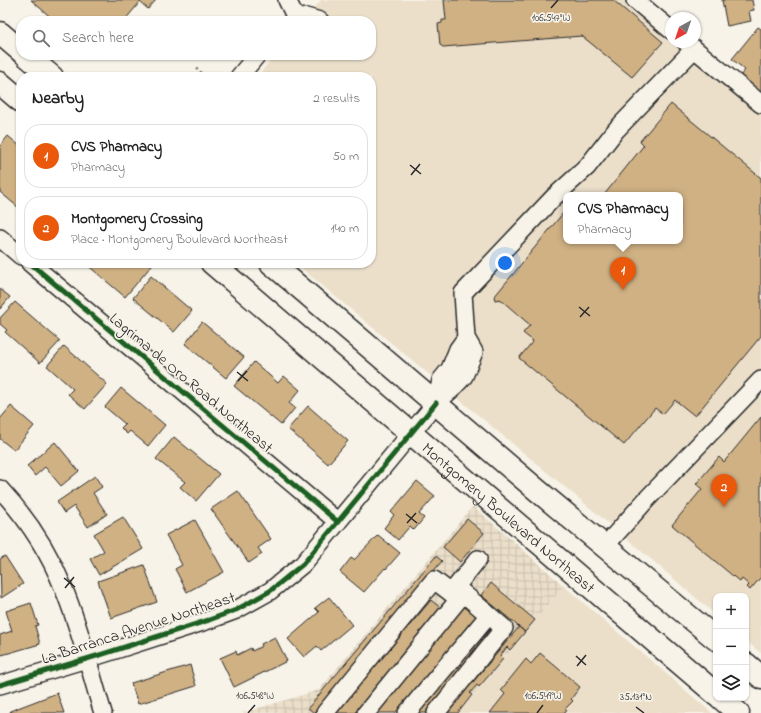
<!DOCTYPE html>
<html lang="en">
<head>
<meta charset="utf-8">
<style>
  body { margin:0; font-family:"Indie Flower",sans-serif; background:#f2f2f2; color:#222 }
  .controls { position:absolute; right:12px; bottom:12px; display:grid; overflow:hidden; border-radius:8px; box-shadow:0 1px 3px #0004 }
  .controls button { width:36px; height:36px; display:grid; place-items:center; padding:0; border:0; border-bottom:1px solid #e0e0e0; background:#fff; color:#222; font:20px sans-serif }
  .compass { position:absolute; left:665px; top:12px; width:36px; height:36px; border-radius:50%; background:#fff; box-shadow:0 1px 3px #0004; rotate:220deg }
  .you { position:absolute; left:505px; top:263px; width:14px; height:14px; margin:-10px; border:3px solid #fff; border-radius:50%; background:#1a73e8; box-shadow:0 0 0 6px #1a73e833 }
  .badge { display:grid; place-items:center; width:26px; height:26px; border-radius:50%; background:#ea580c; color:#fff; font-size:13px; font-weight:700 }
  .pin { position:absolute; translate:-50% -33px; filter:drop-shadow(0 1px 2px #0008) }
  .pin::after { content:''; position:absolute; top:21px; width:14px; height:12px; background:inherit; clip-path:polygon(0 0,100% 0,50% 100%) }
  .popup { position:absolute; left:563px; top:192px; width:120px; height:52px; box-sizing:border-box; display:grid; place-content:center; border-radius:8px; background:#fff; filter:drop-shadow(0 1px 3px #0005); font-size:13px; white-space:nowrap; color:#767676 }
  .popup b { font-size:15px; color:#222 }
  .popup::after { content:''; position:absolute; left:50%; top:100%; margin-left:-8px; border:8px solid transparent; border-top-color:#fff }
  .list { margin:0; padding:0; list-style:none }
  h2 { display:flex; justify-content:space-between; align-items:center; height:52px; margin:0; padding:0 16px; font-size:17px }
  h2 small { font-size:13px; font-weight:400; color:#767676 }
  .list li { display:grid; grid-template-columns:26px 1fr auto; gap:12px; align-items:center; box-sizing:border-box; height:64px; margin:0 8px 8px; padding:0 8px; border:1px solid #e0e0e0; border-radius:16px }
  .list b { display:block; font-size:15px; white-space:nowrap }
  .list p { margin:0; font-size:13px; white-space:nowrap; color:#767676 }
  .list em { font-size:13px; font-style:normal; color:#767676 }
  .icon { flex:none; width:22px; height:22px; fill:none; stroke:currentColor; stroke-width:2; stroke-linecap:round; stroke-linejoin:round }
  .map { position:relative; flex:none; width:761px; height:713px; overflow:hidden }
  .search { position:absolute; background:#fff; box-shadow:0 1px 3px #0004; left:16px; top:16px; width:360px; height:44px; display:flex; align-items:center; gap:10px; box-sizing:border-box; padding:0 14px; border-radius:16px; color:#767676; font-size:15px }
  .panel { position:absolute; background:#fff; box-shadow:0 1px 3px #0004; left:16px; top:72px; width:360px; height:196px; border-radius:16px }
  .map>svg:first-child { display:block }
  .built { fill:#ebdfca; fill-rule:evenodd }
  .industrial { fill:url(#industrial-grid) }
  .building { fill:#d0b184; stroke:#2b2b2b }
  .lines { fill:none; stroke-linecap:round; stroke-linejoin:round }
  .minor-casing { stroke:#2b2b2b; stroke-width:20 }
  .major-casing { stroke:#2b2b2b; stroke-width:25 }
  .path { stroke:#2b2b2b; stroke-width:2.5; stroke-dasharray:1 3; stroke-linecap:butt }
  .minor { stroke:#f7f3e8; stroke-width:17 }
  .major { stroke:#f7f3e8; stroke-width:22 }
  .cycleway-casing { stroke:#f7f3e8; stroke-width:8 }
  .cycleway { stroke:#1b5e20; stroke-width:5 }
  .ticks { fill:none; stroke:#2b2b2b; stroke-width:1.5 }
  .labels { text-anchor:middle; stroke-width:3.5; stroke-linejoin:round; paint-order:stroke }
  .street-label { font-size:16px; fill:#2b2b2b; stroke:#f7f3e8 }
  .ticks-label { font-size:10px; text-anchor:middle; fill:#2b2b2b; stroke:#f7f3e8; stroke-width:3.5; stroke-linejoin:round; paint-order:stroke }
</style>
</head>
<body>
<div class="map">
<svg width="761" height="713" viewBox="0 0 761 713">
  <defs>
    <pattern id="industrial-grid" width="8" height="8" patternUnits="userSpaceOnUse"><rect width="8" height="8" fill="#ebdfca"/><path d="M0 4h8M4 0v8" fill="none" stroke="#cac0ae"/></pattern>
  </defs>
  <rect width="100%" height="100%" fill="#f7f3e8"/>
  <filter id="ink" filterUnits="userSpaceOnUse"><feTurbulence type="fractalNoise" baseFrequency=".025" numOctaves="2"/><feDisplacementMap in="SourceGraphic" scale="8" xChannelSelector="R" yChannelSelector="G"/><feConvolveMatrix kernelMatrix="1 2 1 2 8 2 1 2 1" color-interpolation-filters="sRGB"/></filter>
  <g filter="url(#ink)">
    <path class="built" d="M321,0H644L671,22V42H695L761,97V653L746,641V596H716V615L625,537L295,263H371V77H257L275,55H371V21H304ZM566,195H680V241H566Z
      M564,586L712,713H458Z"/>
    <path class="industrial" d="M473,506L564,586L458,713H242L319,690Z"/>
    <path class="building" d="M31,0H156L148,9L140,2L124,21H55Z
      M444,0H613L663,42L632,77L582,36L443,47L440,45L438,24L442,23V20H446Z
      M722,0H752L754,10L749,11L751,21L727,26Z
      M758,27L761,29V93L740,76L745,70L732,59Z
      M671,104L761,178V336L695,416L675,400L663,414L655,408L624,445L519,358L533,341L523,333L530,325L500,299L495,300L494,297L564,212L566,213V241H680V195H604L644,145L640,141Z
      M8,136L21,147V205L19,208L0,192V146Z
      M85,263H149L152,265L125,297Z
      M151,276L192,311L174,332L133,298Z
      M0,289L10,297L0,309Z
      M15,302L60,341L40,363L5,332L7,330L0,324V318Z
      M202,322L244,357L226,378L185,344Z
      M64,346L107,384L85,409L68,394L73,389L47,366Z
      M254,362L278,383L284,376L300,390L289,403L295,408L281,425L234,386Z
      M121,388L165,425L148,446L130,431L127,434L121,428L125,424L105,407Z
      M11,406L34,426L14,450L0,439V419Z
      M308,406L348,441L328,464L288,429Z
      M761,417V577L750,590L747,587L749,585L742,579L740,582L672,525L702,489L696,484L719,457L724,462Z
      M174,437L219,474L196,501L180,487L185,482L156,459Z
      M55,442L79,471L61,486L45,467L35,476L27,466Z
      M95,476L102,487L93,493L107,514L88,527L74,506L64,513L57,502Z
      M417,481L435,496L419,514L424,518L414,530L410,526L398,540L384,528L394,515L391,512Z
      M238,491L271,539L258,548L262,554L249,563L211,509Z
      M123,517L143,549L99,575L90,559L104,551L94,534Z
      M467,519L484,533L460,562L443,547Z
      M195,520L224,572L187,592L175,569L182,565L166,535Z
      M378,535L400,553L386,569L385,568L364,592L340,572L351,558L354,560Z
      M5,556L23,584L1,598L0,559Z
      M436,556L442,561L314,713L308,708Z
      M144,565L157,602L111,618L98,581Z
      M491,583L535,620L525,632L481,595Z
      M329,597L352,625L321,651L317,646L304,657L288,639L319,612L315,608Z
      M431,600L443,610L357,713H336Z
      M31,603L38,625L35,626L40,644L2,655L0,651V635L12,631L6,611Z
      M466,604L478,615L395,713H375Z
      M519,627L525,632L510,650L507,647L500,656L503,659L479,687L477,685L470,693L472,695L458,713H447Z
      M477,636L487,644L429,713H412Z
      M275,637L287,661L234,687L220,658L236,651L237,655L251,648L252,651L262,646L261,644Z
      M540,653L580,687L571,699L573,701L565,709L567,710L565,713H490L505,694L501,690L526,659L531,664Z
      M190,665L196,686L138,704L131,683Z
      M57,693L64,713H11L10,711Z"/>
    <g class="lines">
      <defs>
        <path id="minor" d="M287,0L297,20
          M635,0L671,30
          M292,21L306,17L320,21
          M686,42L761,104
          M239,77L257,55
          M0,238L21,256
          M30,263L338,522
          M436,403L441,380L450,369L458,349L466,338
          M0,489C26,517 49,552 63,587C80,627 90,671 103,713
          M605,546L646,500L761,380
          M451,593L478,559
          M0,685L103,654L209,620L236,610L270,591L303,564L436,403L452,389L464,376L474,352L466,338L463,293L554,197L587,167L616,130L694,49
          M325,713L434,580L459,599L463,593L504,628L436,713
          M366,713L459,599
          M407,713L489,615"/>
        <g id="major">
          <path d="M0,33L21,51"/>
          <path d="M26,55L52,77"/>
          <path d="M0,83L21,101"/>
          <path id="s1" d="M212,263L716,694"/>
          <path d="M271,263L537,490L716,639"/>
          <path d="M746,664L761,677"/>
          <path d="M721,698L738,713"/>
        </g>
      </defs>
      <use href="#minor" class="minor-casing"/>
      <use href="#major" class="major-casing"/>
      <path class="path" d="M181,55L182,56
        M197,69L206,77"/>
      <use href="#minor" class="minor"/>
      <use href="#major" class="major"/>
      <defs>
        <path id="cycleway" d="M30,263L338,522
          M0,685L103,654L209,620L236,610L270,591L303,564L436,403"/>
      </defs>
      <use href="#cycleway" class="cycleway-casing"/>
      <use href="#cycleway" class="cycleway"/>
    </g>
  </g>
  <path class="ticks" d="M551,8L558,0M410,165L421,174M411,175L420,164M579,307L590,316M580,317L589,307M237,372L248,381M238,381L247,371M406,514L417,523M407,523L416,513M64,578L75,587M65,588L74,577M576,656L586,665M577,666L586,655M636,707L644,713M248,713L255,705M537,713L543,705"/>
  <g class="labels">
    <g class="street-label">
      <text transform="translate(192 382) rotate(40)" y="6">Lagrima de Oro Road Northeast</text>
      <text dy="6" stroke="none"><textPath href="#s1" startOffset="391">Montgomery Boulevard Northeast</textPath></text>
      <text transform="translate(138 627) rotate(-18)" y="6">La Barranca Avenue Northeast</text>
    </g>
  </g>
  <g class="ticks-label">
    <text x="551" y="21">106.547°W</text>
    <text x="255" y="699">106.548°W</text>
    <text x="543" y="699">106.549°W</text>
    <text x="636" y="700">35.131°N</text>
  </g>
</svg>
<div class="controls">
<button>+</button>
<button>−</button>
<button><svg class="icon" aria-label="layers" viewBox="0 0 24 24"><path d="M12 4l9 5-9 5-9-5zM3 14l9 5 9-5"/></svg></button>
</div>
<svg class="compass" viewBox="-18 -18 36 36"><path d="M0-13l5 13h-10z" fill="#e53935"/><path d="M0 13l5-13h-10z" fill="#767676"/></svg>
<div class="you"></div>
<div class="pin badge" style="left:623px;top:290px">1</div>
<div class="popup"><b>CVS Pharmacy</b>Pharmacy</div>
<div class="pin badge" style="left:724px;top:507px">2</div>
<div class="search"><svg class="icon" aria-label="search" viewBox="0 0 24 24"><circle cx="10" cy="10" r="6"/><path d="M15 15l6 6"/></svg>Search here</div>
<section class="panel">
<h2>Nearby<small>2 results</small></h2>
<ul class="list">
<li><span class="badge">1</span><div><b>CVS Pharmacy</b><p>Pharmacy</p></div><em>50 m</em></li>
<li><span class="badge">2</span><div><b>Montgomery Crossing</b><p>Place · Montgomery Boulevard Northeast</p></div><em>140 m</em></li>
</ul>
</section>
</div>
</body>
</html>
